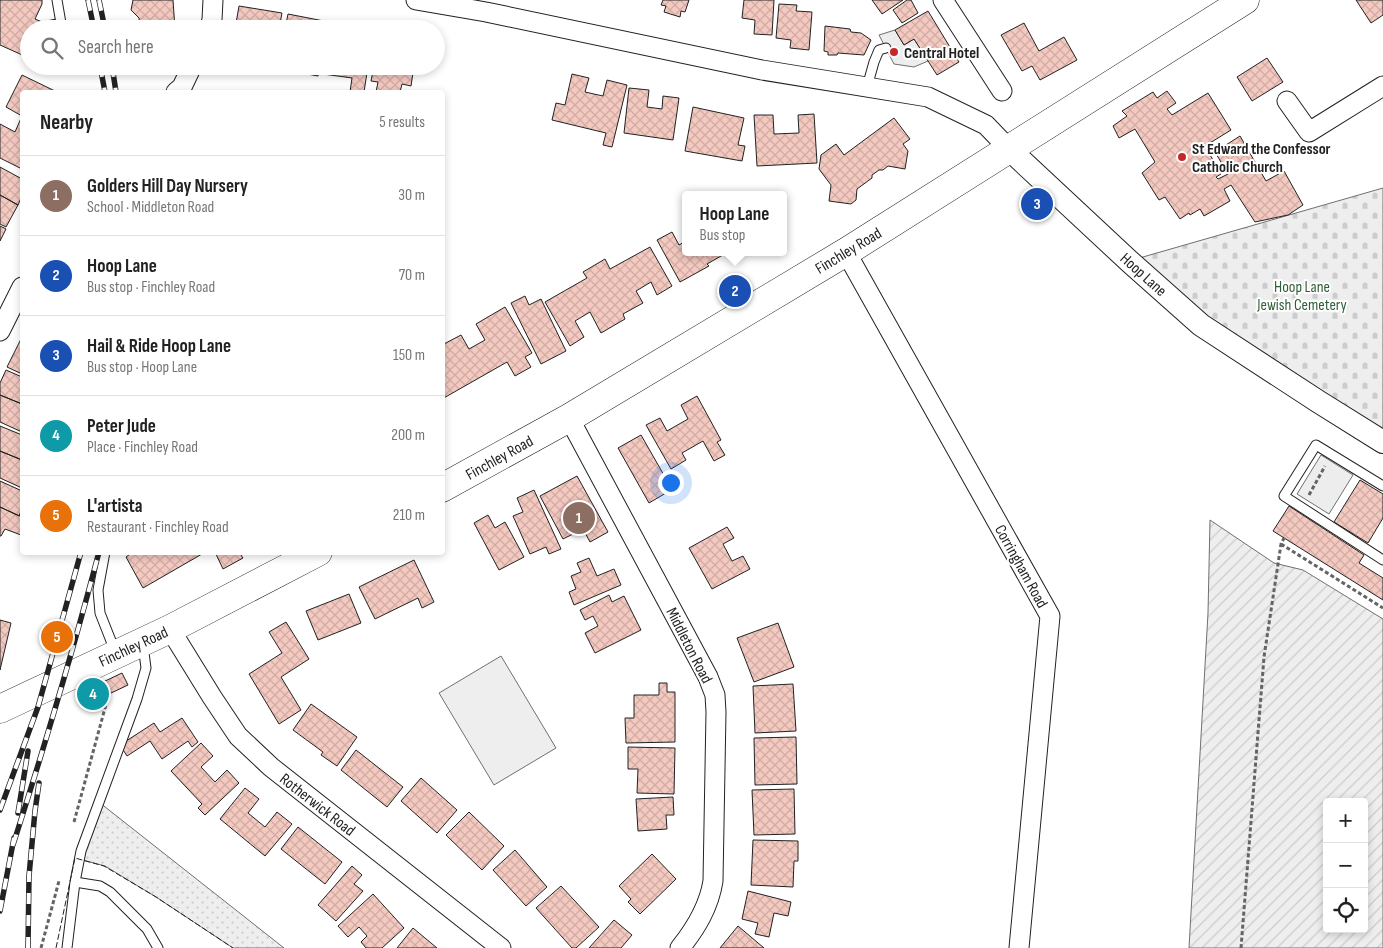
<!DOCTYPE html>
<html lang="en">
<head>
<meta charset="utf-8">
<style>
  body { margin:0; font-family:"Sofia Sans Condensed",sans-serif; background:#f6f6f6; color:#222 }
  .controls { position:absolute; right:15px; bottom:15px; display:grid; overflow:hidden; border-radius:5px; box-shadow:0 2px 8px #0003 }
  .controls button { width:45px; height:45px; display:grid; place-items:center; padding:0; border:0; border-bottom:1px solid #e0e0e0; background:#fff; color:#222; font:25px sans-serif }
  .you { position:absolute; left:670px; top:482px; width:18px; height:18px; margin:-12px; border:4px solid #fff; border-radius:50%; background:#1a73e8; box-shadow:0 0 0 8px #1a73e833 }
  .badge { display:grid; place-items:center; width:32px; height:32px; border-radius:50%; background:#c62828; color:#fff; font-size:16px; font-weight:700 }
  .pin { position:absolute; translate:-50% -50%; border:2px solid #fff; box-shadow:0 1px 5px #0006 }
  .popup { position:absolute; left:682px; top:191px; width:105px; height:65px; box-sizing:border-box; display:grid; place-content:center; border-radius:5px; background:#fff; filter:drop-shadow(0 1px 4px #0005); font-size:16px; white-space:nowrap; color:#767676 }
  .popup b { font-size:19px; color:#222 }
  .popup::after { content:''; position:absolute; left:50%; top:100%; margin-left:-10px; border:10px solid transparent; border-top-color:#fff }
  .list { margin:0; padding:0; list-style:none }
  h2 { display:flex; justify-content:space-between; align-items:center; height:65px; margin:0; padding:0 20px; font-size:21px }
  h2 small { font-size:16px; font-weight:400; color:#767676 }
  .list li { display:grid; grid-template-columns:32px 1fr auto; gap:15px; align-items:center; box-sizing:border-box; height:80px; padding:0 20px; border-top:1px solid #e0e0e0 }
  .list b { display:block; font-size:19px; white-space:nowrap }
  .list p { margin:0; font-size:16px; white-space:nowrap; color:#767676 }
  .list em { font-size:16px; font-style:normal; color:#767676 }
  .icon { flex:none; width:28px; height:28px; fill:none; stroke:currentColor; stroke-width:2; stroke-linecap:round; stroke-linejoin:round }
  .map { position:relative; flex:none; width:1383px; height:948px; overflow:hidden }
  .search { position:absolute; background:#fff; box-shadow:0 2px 8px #0003; left:20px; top:20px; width:425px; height:55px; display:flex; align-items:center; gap:12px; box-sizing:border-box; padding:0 18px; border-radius:28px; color:#767676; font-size:19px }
  .panel { position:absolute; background:#fff; box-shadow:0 2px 8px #0003; left:20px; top:90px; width:425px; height:465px; border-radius:5px }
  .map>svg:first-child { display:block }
  .grass { fill:url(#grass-dots); stroke:#6f6f6f }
  .cemetery { fill:url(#cemetery-stones); stroke:#6f6f6f }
  .garden { fill:url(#garden-furrows); stroke:#6f6f6f; fill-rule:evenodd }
  .pitch { fill:#eee; stroke:#6f6f6f }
  .parking { fill:#ededed; stroke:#6f6f6f }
  .building { fill:url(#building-cross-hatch); stroke:#222 }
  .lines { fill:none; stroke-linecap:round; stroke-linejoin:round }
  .service-casing { stroke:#222; stroke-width:11 }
  .minor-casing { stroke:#222; stroke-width:21 }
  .tertiary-casing { stroke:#222; stroke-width:24 }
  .primary-casing { stroke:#222; stroke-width:29 }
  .path { stroke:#646464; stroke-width:3; stroke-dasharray:4 2.5; stroke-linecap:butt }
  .service { stroke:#fff; stroke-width:9 }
  .minor { stroke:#fff; stroke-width:19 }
  .tertiary { stroke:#fff; stroke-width:22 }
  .primary { stroke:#fff; stroke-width:28 }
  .rail-casing { stroke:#222; stroke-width:5.5 }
  .rail { stroke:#fff; stroke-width:4; stroke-dasharray:11; stroke-linecap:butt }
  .fence { stroke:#222; stroke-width:1; stroke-dasharray:6 2.5; stroke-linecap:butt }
  .poi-dot { fill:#c62828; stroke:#fff; stroke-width:2 }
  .labels { text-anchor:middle; stroke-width:4; stroke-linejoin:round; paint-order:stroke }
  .poi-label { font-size:16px; font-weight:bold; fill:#222; stroke:#fff; text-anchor:start }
  .street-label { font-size:16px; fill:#222; stroke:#fff }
  .park-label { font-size:16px; fill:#2f5e38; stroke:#fff }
</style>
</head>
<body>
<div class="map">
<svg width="1383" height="948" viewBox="0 0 1383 948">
  <defs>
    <pattern id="grass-dots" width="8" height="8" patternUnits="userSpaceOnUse" patternTransform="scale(1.25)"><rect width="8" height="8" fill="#eee"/><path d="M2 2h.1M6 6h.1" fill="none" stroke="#ccc" stroke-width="1.8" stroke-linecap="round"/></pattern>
    <pattern id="cemetery-stones" width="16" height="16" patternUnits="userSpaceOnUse" patternTransform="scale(1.25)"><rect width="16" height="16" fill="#eee"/><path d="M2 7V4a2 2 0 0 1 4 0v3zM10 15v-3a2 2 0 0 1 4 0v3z" fill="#ccc"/></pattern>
    <pattern id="garden-furrows" width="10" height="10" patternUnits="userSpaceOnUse" patternTransform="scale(1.25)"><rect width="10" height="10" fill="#eee"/><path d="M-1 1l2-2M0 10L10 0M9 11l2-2" fill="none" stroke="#ccc"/></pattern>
    <pattern id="building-cross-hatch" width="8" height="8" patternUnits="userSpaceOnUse" patternTransform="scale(1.25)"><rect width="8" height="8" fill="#f3c9c0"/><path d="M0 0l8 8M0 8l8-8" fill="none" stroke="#d0aca5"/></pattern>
  </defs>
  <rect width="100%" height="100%" fill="#fff"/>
  <path class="grass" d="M95,799L284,948H233L156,897L105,866L75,858Z"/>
  <path class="cemetery" d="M1383,188V442L1129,261Z"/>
  <path class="garden" d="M1210,520L1274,563L1303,570L1383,619V948H1189L1208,613ZM1327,802H1364V929H1327Z"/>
  <path class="pitch" d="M501,656L556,748L494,785L439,693Z"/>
  <path class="parking" d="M895,30L904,45L914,39L928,61L914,67L894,64L879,35Z
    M1321,455L1353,475L1329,514L1297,494Z"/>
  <path class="building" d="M0,0H42V4L35,19L42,22L56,19L57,29H29V58L0,45Z
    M133,0H173L175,29H140L139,18L131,10Z
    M663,0H689L685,12L681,11L680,17L664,12L666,6L661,5Z
    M744,0H774L772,35L754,34L755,20L742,18Z
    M872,0H903L882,14Z
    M907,0H911L918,13L902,23L893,10Z
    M1356,0H1383V15L1371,23Z
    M779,4L797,5L796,11L812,12L809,50L790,48L791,40L776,38Z
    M239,6L282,13L279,29H235Z
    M928,11L959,62L937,75L914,39L904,45L895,30Z
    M288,14L329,22L328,29H285Z
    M1024,23L1039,51L1064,37L1077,60L1040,80L1032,66L1022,71L1001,35Z
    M331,24L348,26L347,29H330Z
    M825,26L850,29L851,32L861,33L871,40L864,55L838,53L837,55H828V52L824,51Z
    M1267,58L1283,82L1252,101L1237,77Z
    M46,66H61V73H60Z
    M145,66H160L154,75Z
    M309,66H320L318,76L307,74Z
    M325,66H368L364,92H350L352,78L323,74Z
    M374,66H414L411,86L402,84L400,92H376L378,82L371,81Z
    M572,74L589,78L585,92L603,96L607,80L627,85L612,147L603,145L606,133L552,120L556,103L565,105Z
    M22,75L57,92H22V116L6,107Z
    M629,88L649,90L647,107L662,109L663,96L679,98L673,140L624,133Z
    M1167,91L1176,103L1167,109L1172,115L1208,93L1231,130L1205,146L1221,174L1216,177L1218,179L1228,174L1215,152L1240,136L1266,181L1284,171L1303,205L1288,215L1255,222L1231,185L1224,189L1230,201L1204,216L1200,209L1190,215L1189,213L1180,219L1165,197L1159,200L1142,173L1155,162L1135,129L1119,138L1113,126L1127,116L1122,111L1153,92L1157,98Z
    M693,107L744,118L738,145L745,146L742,161L685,151Z
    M814,114L817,163L757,166L754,115H773L774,134L799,133L798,115Z
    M22,116V169L0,158V124L15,132Z
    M894,118L910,139L903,144L908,151L905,169L888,166L883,170H879L872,175V178L857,189L856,200L851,204L829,201L831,185L819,169L821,155L836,144L844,155Z
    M0,167L22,179V196L18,205L0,195Z
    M0,195L18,205L6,227L0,224Z
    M0,226L6,229L0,241Z
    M672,232L679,245L686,241V252H728L707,264L709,266L680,282L657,240Z
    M650,247L672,286L657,295L651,282L636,291L643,303L623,314L625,319L601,333L590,312L575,321L584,337L570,346L545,302L587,278L583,272L605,259L610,269Z
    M525,296L529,305L541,299L566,351L541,364L511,303Z
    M505,307L532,353L525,357L531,367L515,376L507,362L442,399V345L461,335L469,349L485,340L476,324Z
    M22,337V374L7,367Z
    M6,370L22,377V404L0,395V383Z
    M0,395L22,404V432L0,422Z
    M697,396L721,440L717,442L725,455L714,461L703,441L682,453L686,460L671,469L646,425L660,418L667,431L688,419L681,405Z
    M0,426L22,435V460L0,451Z
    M641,435L665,477L659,481L666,493L649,503L618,448Z
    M0,451L22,460V488L0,478Z
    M577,476L608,532L590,542L583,529L563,539L540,496Z
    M1360,480L1383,494V518L1368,543L1334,522Z
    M0,481L22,491V508L19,516L0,507Z
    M534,490L561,549L549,554L546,547L530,554L513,516L523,512L517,498Z
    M1289,506L1364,555L1359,563L1383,578V600L1273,531Z
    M0,507L22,517V532L21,535L5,529L1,536H0Z
    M488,515L495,528L505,522L524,557L499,570L474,523Z
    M727,527L734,538L723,544L732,561L743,556L750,569L712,589L689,548Z
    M133,552H201L202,554L143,588L126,557Z
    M215,552H239L243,558L223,569Z
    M589,558L597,576L614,569L621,585L574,605L569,592L576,589L571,576L581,572L577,563Z
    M414,560L434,602L422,608L418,598L375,619L359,587Z
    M349,594L361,623L318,640L306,611Z
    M609,595L612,602L624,596L641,630L595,653L585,633L598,626L593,616L585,620L580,610Z
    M0,620L11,623L0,670Z
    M286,622L309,659L281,677L301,710L279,724L249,674L282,653L269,632Z
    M778,623L794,667L754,682L737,638Z
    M122,673L128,685L109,694L103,682Z
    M659,683H667V692H675V742L626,743L625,718H634V695H659Z
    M99,684L105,696L88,704L82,692Z
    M793,684L796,731L755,733L753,686Z
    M311,704L357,737L337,766L321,755L323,752L293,730Z
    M182,718L198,742L192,747L188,741L162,759L150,741L127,756L120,745L154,723L160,732Z
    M796,737L797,784L755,785L754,738Z
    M201,743L213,756L201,767L215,782L227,770L239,783L205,815L198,808L202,804L171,771Z
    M628,747L675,748L674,794L637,793L638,769H628Z
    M356,750L403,787L387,807L341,770Z
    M421,778L457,810L437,833L401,801Z
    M245,788L259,799L248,813L265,827L277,812L292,824L265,856L220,819Z
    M794,789L795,834L754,835L752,790Z
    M673,797L674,815H666L667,829L638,831L636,799Z
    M469,812L504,846L482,870L446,835Z
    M298,827L342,862L325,884L281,849Z
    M753,840L798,841V861H794L793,887L751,885Z
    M515,850L547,887L526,906L493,870Z
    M652,854L676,879L640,914L628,902L631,899L619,886Z
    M352,866L362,875L354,884L363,891L336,921L318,905Z
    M561,886L599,927L576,948H572L536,908Z
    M748,891L791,902L788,916L774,913L769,937L755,934L758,923L742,919Z
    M373,894L404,928L382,948H366L361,942L367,936L359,927L348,937L338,926Z
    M614,920L632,935L621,948H589Z
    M738,926L764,948H720Z
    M413,928L437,948H397Z"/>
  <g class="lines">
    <defs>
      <path id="service" d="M57,0L62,29
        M68,66V67
        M867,87L874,62L879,50L886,48
        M1383,486L1316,445L1284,496L1383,560
        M105,552L98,590L100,613L115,651
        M75,882L100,886L110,892L147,929L158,948
        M67,948L75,882L81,851L137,699L146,668L143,645"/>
      <path id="minor" d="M416,0L486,12L762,70L928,97L986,125L1010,150
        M943,0L1002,91
        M209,29L212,20L213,0
        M176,92L182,87L192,66
        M1287,101L1309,132L1383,86
        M846,252L1050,616L1019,948
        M0,331L22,287
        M569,418L708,677L715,695L716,712L713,881C709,907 696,928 680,948
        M170,629L212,697L238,736L271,767L501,948"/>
      <path id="tertiary" d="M1010,150L1129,261L1201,325L1319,402L1383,442"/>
      <path id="primary" d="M442,488L569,418L846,252L1245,0
        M0,709L170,629L318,552"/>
    </defs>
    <use href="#service" class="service-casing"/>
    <use href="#minor" class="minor-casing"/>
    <use href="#tertiary" class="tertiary-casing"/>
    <use href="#primary" class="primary-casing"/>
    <path class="path" d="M1309,495L1325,466
      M1281,544L1383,608
      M74,822L108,697L103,686
      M41,948L59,881
      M1241,948L1264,657L1281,544L1284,538"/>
    <use href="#service" class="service"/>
    <use href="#minor" class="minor"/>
    <use href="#tertiary" class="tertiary"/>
    <use href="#primary" class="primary"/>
    <defs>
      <path id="rail" d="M88,0L94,29
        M99,0L105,29
        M100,66L105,92
        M112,66L116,92
        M0,810L38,707L81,552
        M18,813L28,751
        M13,845C44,748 73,651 99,552
        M0,911L14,838
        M28,948L29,876L35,811L39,783"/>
    </defs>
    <use href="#rail" class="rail-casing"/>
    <use href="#rail" class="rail"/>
    <path class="fence" d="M56,948L75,858L104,866L156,897L233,948"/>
  </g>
  <g class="poi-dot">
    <circle cx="894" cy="52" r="5"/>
    <circle cx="1182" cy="157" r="5"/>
  </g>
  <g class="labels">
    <g class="poi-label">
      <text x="904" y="58">Central Hotel</text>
      <text x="1192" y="154">St Edward the Confessor<tspan x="1192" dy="18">Catholic Church</tspan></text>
    </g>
    <g class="street-label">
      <text transform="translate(848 250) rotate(-31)" y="6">Finchley Road</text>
      <text transform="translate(1144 274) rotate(42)" y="6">Hoop Lane</text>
      <text transform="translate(499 457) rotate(-29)" y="6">Finchley Road</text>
      <text transform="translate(1022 566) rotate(61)" y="6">Corringham Road</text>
      <text transform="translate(690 645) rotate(63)" y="6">Middleton Road</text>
      <text transform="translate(133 646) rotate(-25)" y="6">Finchley Road</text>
      <text transform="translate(318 804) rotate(38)" y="6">Rotherwick Road</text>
    </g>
    <g class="park-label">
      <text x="1302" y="292">Hoop Lane<tspan x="1302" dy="18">Jewish Cemetery</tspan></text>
    </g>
  </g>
</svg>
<div class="controls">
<button>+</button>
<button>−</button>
<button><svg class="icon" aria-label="locate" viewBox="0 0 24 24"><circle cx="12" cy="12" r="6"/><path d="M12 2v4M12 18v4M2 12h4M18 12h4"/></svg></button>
</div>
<div class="you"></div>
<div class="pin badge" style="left:579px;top:518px;background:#8d6e63">1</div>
<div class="pin badge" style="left:735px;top:291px;background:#1a4fb4">2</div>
<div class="popup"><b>Hoop Lane</b>Bus stop</div>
<div class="pin badge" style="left:1037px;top:204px;background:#1a4fb4">3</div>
<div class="pin badge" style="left:93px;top:694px;background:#0f9aa8">4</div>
<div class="pin badge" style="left:57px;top:637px;background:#e8710a">5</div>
<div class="search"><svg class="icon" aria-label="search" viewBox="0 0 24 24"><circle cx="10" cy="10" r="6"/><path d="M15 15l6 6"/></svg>Search here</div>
<section class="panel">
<h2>Nearby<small>5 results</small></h2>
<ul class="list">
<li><span class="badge" style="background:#8d6e63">1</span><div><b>Golders Hill Day Nursery</b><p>School · Middleton Road</p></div><em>30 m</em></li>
<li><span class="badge" style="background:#1a4fb4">2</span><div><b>Hoop Lane</b><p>Bus stop · Finchley Road</p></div><em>70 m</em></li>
<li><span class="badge" style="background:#1a4fb4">3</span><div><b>Hail &amp; Ride Hoop Lane</b><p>Bus stop · Hoop Lane</p></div><em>150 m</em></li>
<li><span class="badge" style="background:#0f9aa8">4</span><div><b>Peter Jude</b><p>Place · Finchley Road</p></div><em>200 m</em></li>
<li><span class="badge" style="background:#e8710a">5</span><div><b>L'artista</b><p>Restaurant · Finchley Road</p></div><em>210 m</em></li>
</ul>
</section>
</div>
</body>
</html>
